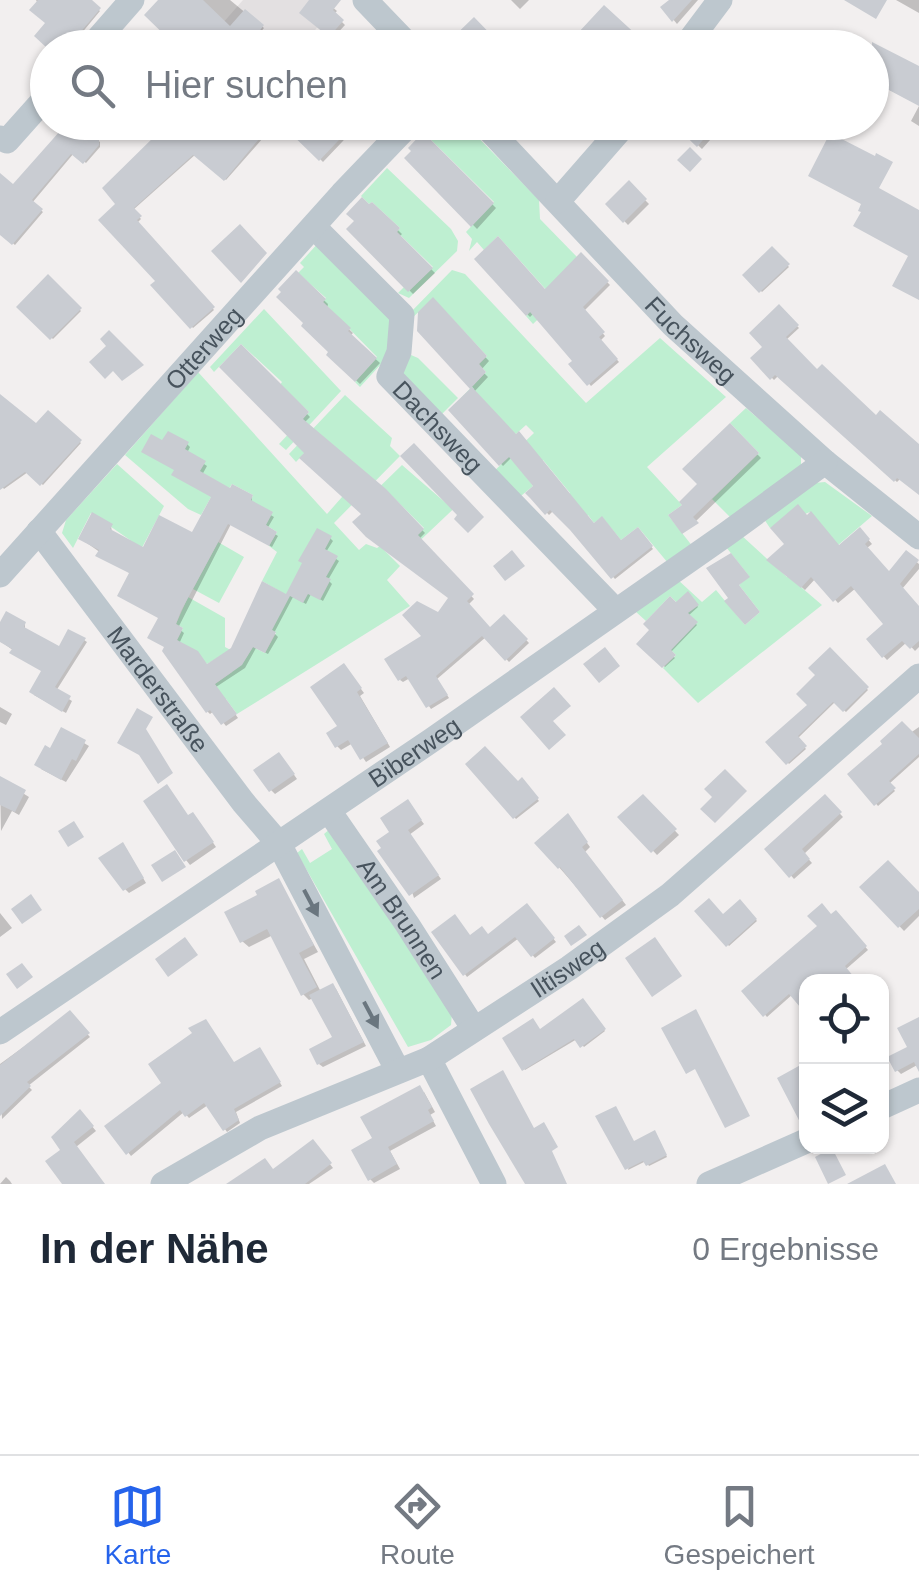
<!DOCTYPE html>
<html lang="de">
<head>
<meta charset="utf-8">
<style>
  body { margin:0; font-family:Arial,sans-serif; background:#f2f2f3; color:#1f2937 }
  .controls { position:absolute; right:30px; bottom:30px; display:grid; overflow:hidden; border-radius:20px; box-shadow:0 2px 8px #0004 }
  .controls button { width:90px; height:90px; display:grid; place-items:center; padding:0; border:0; border-bottom:2px solid #e0e1e3; background:#fff; color:#1f2937; font:50px sans-serif }
  .list { margin:0; padding:0; list-style:none }
  h2 { display:flex; justify-content:space-between; align-items:center; height:130px; margin:0; padding:0 40px; font-size:42px }
  h2 small { font-size:32px; font-weight:400; color:#747a83 }
  .icon { flex:none; width:55px; height:55px; fill:none; stroke:currentColor; stroke-width:2; stroke-linecap:round; stroke-linejoin:round }
  .map { position:relative; flex:none; width:919px; height:1184px; overflow:hidden }
  .search { position:absolute; background:#fff; box-shadow:0 2px 8px #0004; left:30px; right:30px; top:30px; height:110px; display:flex; align-items:center; gap:25px; box-sizing:border-box; padding:0 35px; border-radius:55px; color:#747a83; font-size:38px }
  .sheet { height:270px; background:#fff }
  nav { display:flex; justify-content:space-around; align-items:center; box-sizing:border-box; height:140px; border-top:2px solid #e0e1e3; background:#fff; font-size:28px; color:#747a83 }
  nav a { display:grid; justify-items:center; gap:5px }
  nav .on { color:#2563eb }
  .map>svg:first-child { display:block }
  .education { fill:#e3e0e1 }
  .green { fill:#beefd1 }
  .shadow { fill:#0003 }
  .building { fill:#c9ccd2 }
  .lines { fill:none; stroke-linecap:round; stroke-linejoin:round }
  .minor { stroke:#bdc7ce; stroke-width:25 }
  .oneway { fill:#6a767f }
  .labels { text-anchor:middle; stroke-width:9; stroke-linejoin:round; paint-order:stroke }
  .street-label { font-size:25px; fill:#47535d; stroke:#fff }
</style>
</head>
<body>
<div class="map">
<svg width="919" height="1184" viewBox="0 0 919 1184">
  <rect width="100%" height="100%" fill="#f2efef"/>
  <path class="education" d="M243,0H340L301,47L201,48Z"/>
  <path class="green" d="M430,123H464L539,200L540,219L577,257L579,280L533,324L526,316L549,293L498,236L484,250L477,242L469,251L472,239L466,232L494,202L422,131Z
    M387,168L451,229L458,241L457,251L409,298L398,293L404,287L409,291L433,267L397,232L400,228L372,202L369,204L361,196Z
    M320,241L387,306L394,350L360,387L355,382L377,357L323,302L326,298L298,273L304,267L300,263Z
    M452,270L465,274L586,403L660,338L726,397L647,467L682,505L668,515L693,547L668,563L638,527L621,540L602,517L594,523L588,515L585,517L567,497L570,493L543,460L525,475L533,486L516,500L491,474L534,433L526,425L516,434L461,398L486,372L479,364L487,356L433,298L408,322V315Z
    M264,309L341,391L286,450L279,444L309,412L280,385L282,382L241,344L214,372L210,367Z
    M411,355L418,358L458,398L439,417L403,382V364Z
    M198,372L327,514L342,497L321,435L296,462L289,454L345,395L392,438L390,446L400,456L334,523L359,550L366,544L377,548L380,546L400,566L387,580L410,606L237,714L226,699L220,703L209,688L232,672L221,656L207,664L177,640L183,628L176,624L188,597L225,618V647L246,658L253,647L265,653L276,633L272,630L276,589L262,581L277,552L269,546L277,532L266,525L251,500L253,495L232,484L225,495L215,490L201,515L188,509L125,455Z
    M746,408L801,455V465L732,519L712,499L759,453L730,423Z
    M117,464L164,506L136,559L124,552L130,540L91,513L73,548L62,533L66,520Z
    M402,465L447,504L465,498L409,551L405,547L424,528L386,490L363,503Z
    M825,482L872,516L795,582L822,605L698,703L663,668L676,655L671,650L697,622L670,596L646,621L635,611L677,579L702,602L716,590L745,625L760,612L739,585L749,576L726,547L741,535L787,577L810,512L770,528L764,519L814,483Z
    M218,542L244,557L219,603L193,589Z
    M331,828L452,1013L451,1025L431,1040L408,1047L297,853L302,849L310,863L332,849L324,834Z"/>
  <path class="shadow" d="M36,0H88L100,11L71,46L48,23Z
    M162,0H230L264,28L254,40Z
    M313,0H324L337,11L334,14L345,25L333,38L344,48H314L327,33Z
    M511,0H529L520,9Z
    M673,0H698L677,24L663,7Z
    M896,0H919V13Z
    M859,39L917,68L919,105L872,81V48H855Z
    M919,106V126L911,121Z
    M77,122L100,142V147L86,163L74,153L32,203L43,212L15,245L0,232V176L13,187Z
    M191,122L217,142L245,122H277L226,180L196,154L133,210L141,219L137,223L214,310L193,328L154,285L158,281L101,220Z
    M283,122H361L323,162Z
    M528,122H559L543,138Z
    M674,122H726L702,149Z
    M424,136L496,208L477,229L408,158Z
    M629,184L649,204L628,225L608,204Z
    M372,205L402,234L399,237L435,273L413,294L349,229Z
    M772,249L789,267L762,292L745,275Z
    M581,256L610,285L584,311L605,336L600,341L619,362L591,386L572,364L575,361L534,313L530,317L502,289L545,292Z
    M296,274L328,304L327,308L353,333L350,336L380,363L360,384L329,355L331,352Z
    M48,278L81,311L53,339L19,307Z
    M433,301L489,361L481,370L488,377L474,392L594,526L621,543L638,530L653,549L615,579L554,510L549,515L529,493L537,486L512,457L503,466L452,410L474,389L420,330Z
    M779,308L799,328L786,340L817,373L919,447V493L900,479L897,482L779,375L774,380L753,358L766,347Z
    M241,347L310,417L304,423L384,491L425,533L419,539L474,599L468,605L490,631L504,617L529,643L509,662L486,637L437,679L449,698L431,709L410,678L403,682L400,680L451,598L364,514L307,453Z
    M0,397L36,427L49,413L81,443L43,485L28,472L4,489L0,484Z
    M730,427L761,458L695,522L685,506L701,484Z
    M163,444H187L190,447L187,453L207,466L202,475L231,491L252,497V504L274,517L267,529L278,536L272,547L231,524L178,628L184,633L179,644L207,667L233,650L287,597L330,538L333,541L326,552L339,561L328,580L332,584L323,601L311,594L306,604L293,597L274,633L278,637L268,654L256,648L245,668L216,687L238,718L226,726L214,711L210,714L207,711L161,619L131,574L84,541L111,526L112,532L144,550L193,536L214,498L176,471Z
    M860,530L872,544L867,548L889,575L907,554L919,564V569L902,589L919,609V647L915,651L907,642L887,660L869,640L887,624L856,588L838,603L816,578L805,590L770,560L839,548Z
    M688,594L698,607L688,616L697,625L670,653L675,658L665,667L640,644Z
    M25,624V631L60,650L84,640L87,642L56,691L72,701L66,713L34,695L44,672L0,641V627Z
    M830,650L868,690L846,712L835,702L797,739L806,749L789,764L769,742L811,705Z
    M347,670L364,693L360,696L390,747L366,762L353,743L341,750L337,746Z
    M0,707L12,714L6,725L0,722Z
    M919,727V757L889,784L895,791L878,806L851,774Z
    M62,730L89,746L66,782L41,769Z
    M283,759L297,779L275,794L271,790Z
    M469,764L518,784L522,781L539,801L516,819Z
    M0,779L29,797L19,815L12,811L1,831Z
    M643,797L679,835L657,855L621,817Z
    M825,798L843,817L804,854L812,863L794,879L768,849Z
    M410,806L424,824L409,835L441,879L414,898L393,832Z
    M568,817L590,847L585,852L626,905L605,920L538,843Z
    M189,818L197,819L216,847L190,865L186,860Z
    M127,850L146,883L129,893L125,889Z
    M278,881L318,952L304,959L321,992L333,986L336,989L366,1046L323,1067L319,1064L335,1038L313,998L309,1000L303,994L273,935L249,947L242,941L260,896Z
    M863,887L919,896V916L904,931Z
    M740,903L757,921L729,946L697,911L723,918Z
    M527,906L556,942L535,958L519,938L467,977L435,932L488,937Z
    M0,913L12,928L0,937Z
    M836,913L868,950L845,970L806,982V1002L803,1005L793,994L767,1017L745,992Z
    M582,1001L605,1031L584,1047L577,1039L525,1070L505,1038L540,1032Z
    M69,1014L90,1037L28,1086L32,1090L2,1119L0,1064Z
    M919,1020V1064L901,1074L897,1070Z
    M262,1053L282,1086L236,1112L240,1123L227,1132L208,1105L189,1118L184,1112L131,1156L108,1126L164,1083L234,1065Z
    M424,1092L435,1112L430,1115L436,1126L390,1151L400,1169L374,1183L370,1179L375,1139Z
    M80,1112L96,1131L76,1147L103,1184H65L64,1150Z
    M656,1134L667,1157L649,1166L646,1161L628,1170L634,1144Z
    M316,1146L333,1168L309,1184H231L273,1172Z
    M6,1177L10,1181L12,1184H0Z"/>
  <path class="building" d="M38,0H92L101,8L67,48H47L34,36L45,23L29,10Z
    M158,0H203L230,26L245,9L264,25L255,37L267,48H178L144,15Z
    M309,0H341L333,10L344,20L329,37L299,13Z
    M669,0H692L672,22L660,7Z
    M844,0H887L876,19Z
    M604,5L640,38L631,48H564Z
    M474,17L504,48H442Z
    M872,42L919,66V106L872,81Z
    M72,122H81L99,138V145L83,164L71,154L32,200L43,209L12,245L0,235V173L13,184L60,131L62,133Z
    M154,122H197L217,139L230,122H273L224,181L193,155L134,208L142,216L137,220L215,307L190,329L150,285L155,281L98,220L115,204L102,188L161,130Z
    M279,122H356L319,161Z
    M671,122H718L697,147Z
    M423,132L494,203L471,227L404,158L411,151L408,148Z
    M830,133L875,156L876,153L893,162L879,188L919,210V300L892,286L908,256L853,226L861,212L858,211L861,204L808,176Z
    M690,147L702,159L690,172L677,160Z
    M629,180L647,199L623,223L605,204Z
    M362,197L369,204L372,202L400,228L397,232L433,268L408,292L346,229L354,221L346,214Z
    M240,224L267,253L241,283L211,251Z
    M498,236L545,289L581,252L609,281L583,307L605,332L599,337L618,359L587,386L568,364L572,361L530,312L526,316L474,259Z
    M772,246L790,264L759,293L742,275Z
    M296,270L326,299L323,302L351,328L348,331L377,358L355,382L326,355L328,352L301,326L303,323L276,297L281,292L278,289Z
    M48,274L82,308L50,340L16,307Z
    M433,297L487,356L479,364L486,372L470,389L417,331L418,312Z
    M779,304L799,325L786,337L817,369L822,364L876,415L880,410L919,444V495L897,478L894,482L775,375L770,380L750,358L762,347L749,333Z
    M109,330L144,365L122,381L113,371L105,379L89,362L106,346L100,339Z
    M241,344L309,412L303,419L386,489L424,529L418,535L474,594L467,601L490,627L504,614L528,639L505,661L482,636L436,676L448,695L426,708L406,676L398,681L384,659L421,636L402,615L417,601L438,612L448,598L366,537L352,522L361,514L299,458L304,453L219,367Z
    M472,387L516,434L519,431L594,523L602,516L621,540L638,527L653,546L611,579L570,530L550,510L545,515L530,498L525,493L533,486L509,457L499,466L448,410Z
    M0,394L36,423L48,410L82,440L40,486L25,472L0,490Z
    M730,423L759,453L693,517L699,523L682,534L668,515L682,505L679,502L697,484L682,469Z
    M168,431L189,442L185,449L206,461L200,471L230,488L232,484L253,495L251,500L273,512L266,525L277,532L269,546L228,524L181,611L176,624L183,628L177,640L198,651L207,664L231,648L262,581L286,594L302,563L298,561L317,528L332,536L325,549L338,556L326,577L331,579L320,600L308,594L303,603L290,596L272,630L276,632L265,653L253,647L242,665L215,684L237,714L221,725L210,710L206,713L162,651L164,647L147,638L158,618L117,596L129,573L95,556L99,550L78,539L92,512L113,524L110,529L143,547L159,515L192,532L211,497L171,475L174,470L141,452L151,434L162,440Z
    M414,443L484,517L468,533L454,519L457,515L400,456Z
    M798,504L807,515L811,511L839,545L860,527L870,539L865,544L889,571L906,550L919,560L900,584L919,606V641L910,649L902,641L882,658L866,639L883,624L851,586L833,602L811,577L801,588L766,560L784,544L770,528Z
    M512,550L525,566L505,581L493,566Z
    M731,553L750,577L739,585L760,612L745,625L724,601L728,598L706,568Z
    M688,591L699,605L688,613L698,622L671,650L676,655L662,668L636,644L649,630L643,624L670,596L676,602Z
    M6,611L26,622L24,627L59,646L68,629L86,638L55,687L71,696L62,712L29,692L41,671L9,653L12,649L0,642V622Z
    M605,647L620,666L599,683L583,664Z
    M830,647L869,687L843,712L833,702L798,736L807,746L786,765L765,742L807,705L796,694L815,675L808,668Z
    M344,663L362,688L357,692L388,743L360,760L348,740L335,748L326,733L337,726L310,687Z
    M554,687L571,706L553,721L566,735L549,750L520,717Z
    M137,708L153,717L146,729L173,773L158,784L139,755L117,743Z
    M902,721L919,738V754L889,781L896,788L874,806L847,774L882,744L880,741Z
    M61,727L86,740L76,761L72,759L61,780L34,765L45,745L50,748Z
    M485,746L518,781L522,777L539,798L513,819L465,764Z
    M279,752L295,774L269,792L253,770Z
    M725,769L747,791L715,823L700,809L712,797L704,789Z
    M0,776L26,790L15,812L0,805Z
    M167,784L188,815L193,812L214,842L184,862L143,801Z
    M643,794L677,829L651,853L617,817Z
    M825,794L842,812L802,849L810,859L789,878L764,849Z
    M408,799L422,820L408,830L439,875L409,896L377,851L381,848L376,841L389,832L380,818Z
    M568,813L588,842L582,847L623,900L600,918L560,867L558,869L534,843Z
    M74,821L84,837L68,847L58,831Z
    M123,842L144,878L123,891L98,858Z
    M175,850L186,867L162,882L151,865Z
    M888,860L919,892V909L898,928L859,887Z
    M279,878L314,945L299,953L317,987L301,996L267,929L240,943L224,912L257,895L255,891Z
    M31,894L42,910L22,924L11,909Z
    M709,898L723,914L740,899L757,919L726,947L694,911Z
    M527,903L555,938L531,957L515,937L463,976L431,932L455,914L470,935L482,926L488,934Z
    M822,903L831,914L836,910L867,946L845,966L858,982H806V1014L789,994L763,1017L741,991L817,926L807,916Z
    M579,925L587,935L571,946L564,936Z
    M185,937L198,955L168,977L155,959Z
    M655,937L682,976L652,997L625,958Z
    M22,963L33,977L17,989L6,974Z
    M333,983L364,1042L317,1065L309,1049L332,1037L309,995Z
    M583,998L606,1029L580,1048L574,1039L522,1071L502,1038L533,1018L540,1029Z
    M696,1009L750,1116L725,1128L695,1069L686,1074L661,1028Z
    M70,1010L90,1033L27,1082L31,1086L0,1116V1065Z
    M919,1017V1072L914,1062L895,1072L887,1057L907,1047L897,1028Z
    M206,1019L234,1062L260,1047L281,1082L234,1109L239,1120L223,1131L204,1103L185,1117L180,1110L126,1155L104,1126L161,1083L148,1064L192,1033L188,1028Z
    M806,1062V1125L802,1126L777,1078Z
    M503,1070L534,1128L544,1122L558,1147L552,1151L567,1184H525L489,1124L470,1089Z
    M420,1085L432,1107L428,1110L434,1121L388,1147L397,1164L368,1181L351,1150L372,1138L360,1117Z
    M616,1106L634,1141L655,1130L667,1155L646,1166L643,1161L625,1170L595,1116Z
    M80,1109L94,1126L74,1142L105,1184H62L45,1161L60,1150L51,1137Z
    M313,1139L332,1163L305,1184H226L265,1158L273,1169Z
    M832,1148L846,1175L828,1184L815,1157Z
    M885,1164L896,1184H847Z"/>
  <g class="lines">
    <g class="minor">
      <path d="M365,0L411,48"/>
      <path d="M90,48L132,0"/>
      <path d="M684,48L720,0"/>
      <path id="s1" d="M482,122L673,325L825,462L919,537"/>
      <path d="M0,138L7,141L48,95"/>
      <path d="M558,201L627,122"/>
      <path id="s2" d="M314,227L402,315L399,352L389,376L615,610"/>
      <path id="s3" d="M39,531L243,802L279,844L398,1071"/>
      <path id="s4" d="M0,575L342,194L411,122"/>
      <path id="s5" d="M329,811L407,924L474,1029"/>
      <path id="s6" d="M0,1032L432,740L728,533L825,462"/>
      <path d="M429,1059L494,1184"/>
      <path d="M882,1107L919,1090"/>
      <path id="s7" d="M163,1184L260,1128L429,1059L569,968L670,895L919,676"/>
      <path d="M709,1184L806,1141"/>
    </g>
  </g>
  <defs><path id="oneway-solid" d="M-6-.8H1V-3.2L6.5 0L1 3.2V.8H-6Z" transform="scale(2.5)"/></defs>
  <g class="oneway">
    <use href="#oneway-solid" transform="translate(311 903) rotate(62)"/>
    <use href="#oneway-solid" transform="translate(371 1015) rotate(62)"/>
  </g>
  <g class="labels">
    <g class="street-label">
      <text dy="9" stroke="none"><textPath href="#s1" startOffset="302">Fuchsweg</textPath></text>
      <text dy="9" stroke="none"><textPath href="#s4" startOffset="305">Otterweg</textPath></text>
      <text dy="9" stroke="none"><textPath href="#s2" startOffset="258">Dachsweg</textPath></text>
      <text dy="9" stroke="none"><textPath href="#s3" startOffset="198">Marderstraße</textPath></text>
      <text dy="9" stroke="none"><textPath href="#s6" startOffset="500">Biberweg</textPath></text>
      <text dy="9" stroke="none"><textPath href="#s5" startOffset="130">Am Brunnen</textPath></text>
      <text dy="9" stroke="none"><textPath href="#s7" startOffset="460">Iltisweg</textPath></text>
    </g>
  </g>
</svg>
<div class="controls">
<button><svg class="icon" aria-label="locate" viewBox="0 0 24 24"><circle cx="12" cy="12" r="6"/><path d="M12 2v4M12 18v4M2 12h4M18 12h4"/></svg></button>
<button><svg class="icon" aria-label="layers" viewBox="0 0 24 24"><path d="M12 4l9 5-9 5-9-5zM3 14l9 5 9-5"/></svg></button>
</div>
<div class="search"><svg class="icon" aria-label="search" viewBox="0 0 24 24"><circle cx="10" cy="10" r="6"/><path d="M15 15l6 6"/></svg>Hier suchen</div>
</div>
<section class="sheet">
<h2>In der Nähe<small>0 Ergebnisse</small></h2>
<ul class="list">
</ul>
</section>
<nav>
<a class="on"><svg class="icon" aria-label="map" viewBox="0 0 24 24"><path d="M3 6l6-2 6 2 6-2v14l-6 2-6-2-6 2zM9 4v14M15 6v14"/></svg>Karte</a>
<a><svg class="icon" aria-label="directions" viewBox="0 0 24 24"><path d="M12 3l9 9-9 9-9-9zM9 14v-3h6M13 9l2 2-2 2"/></svg>Route</a>
<a><svg class="icon" aria-label="saved" viewBox="0 0 24 24"><path d="M7 4h10v16l-5-4-5 4z"/></svg>Gespeichert</a>
</nav>
</body>
</html>
